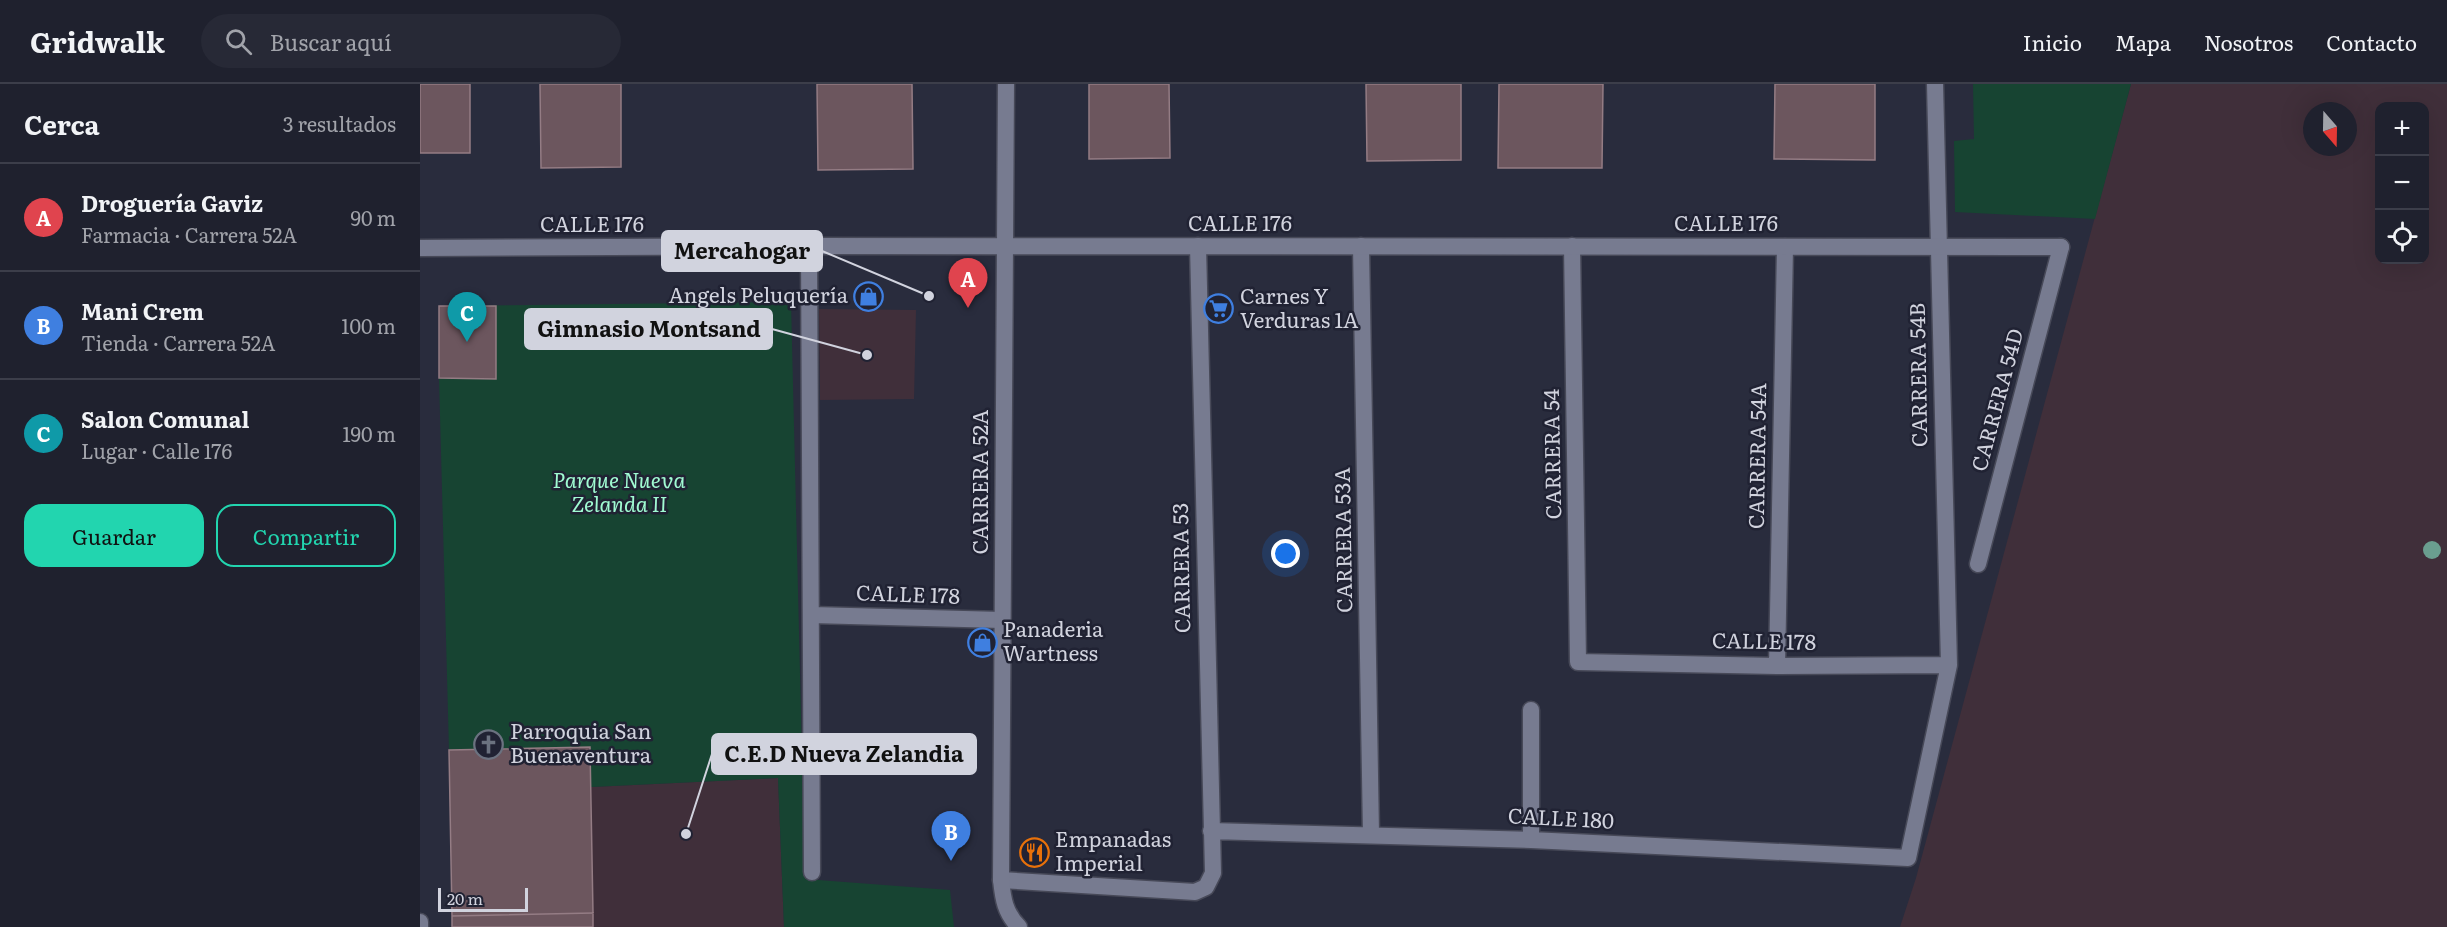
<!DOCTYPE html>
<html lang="es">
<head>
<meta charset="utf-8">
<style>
  body { margin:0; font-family:Literata,serif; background:#272936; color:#f1f3f6 }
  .controls { position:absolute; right:18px; top:18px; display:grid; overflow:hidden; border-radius:12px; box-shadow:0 6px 24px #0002 }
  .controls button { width:54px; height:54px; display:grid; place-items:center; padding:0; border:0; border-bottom:2px solid #3c3e4a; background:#1f212e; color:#f1f3f6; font:30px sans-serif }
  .compass { position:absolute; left:1883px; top:18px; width:54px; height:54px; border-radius:50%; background:#1f212e; box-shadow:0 6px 24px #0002; rotate:160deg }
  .scale { position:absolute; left:18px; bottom:15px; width:90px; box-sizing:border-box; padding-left:6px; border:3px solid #d1d3de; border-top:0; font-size:16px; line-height:21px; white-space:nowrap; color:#d1d3de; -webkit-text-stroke:4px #202233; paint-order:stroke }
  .you { position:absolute; left:866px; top:470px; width:21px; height:21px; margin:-15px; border:4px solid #fff; border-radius:50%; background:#1a73e8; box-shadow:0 0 0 9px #1a73e833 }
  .badge { display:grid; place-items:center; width:39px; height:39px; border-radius:50%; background:#22d5af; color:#fff; font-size:20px; font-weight:700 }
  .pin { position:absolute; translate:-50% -50px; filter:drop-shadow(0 2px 3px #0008) }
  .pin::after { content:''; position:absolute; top:32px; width:21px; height:18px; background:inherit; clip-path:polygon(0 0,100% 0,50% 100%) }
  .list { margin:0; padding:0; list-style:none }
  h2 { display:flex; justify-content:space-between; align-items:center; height:78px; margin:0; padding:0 24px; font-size:26px }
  h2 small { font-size:20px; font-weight:400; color:#a1a3aa }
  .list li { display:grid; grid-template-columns:39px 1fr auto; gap:18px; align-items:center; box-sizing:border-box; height:108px; padding:0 24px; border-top:2px solid #3c3e4a }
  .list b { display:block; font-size:22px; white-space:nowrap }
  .list p { margin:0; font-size:20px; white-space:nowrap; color:#a1a3aa }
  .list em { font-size:20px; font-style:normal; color:#a1a3aa }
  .actions { display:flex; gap:12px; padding:18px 24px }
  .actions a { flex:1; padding:14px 0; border:2px solid #22d5af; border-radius:18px; text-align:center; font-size:21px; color:#22d5af }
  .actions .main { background:#22d5af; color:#111 }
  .icon { flex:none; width:33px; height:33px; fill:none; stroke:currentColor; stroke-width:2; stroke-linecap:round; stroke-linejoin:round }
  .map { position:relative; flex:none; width:2027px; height:843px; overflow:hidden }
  header { display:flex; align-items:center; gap:36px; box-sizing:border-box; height:84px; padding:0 30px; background:#1f212e; border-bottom:2px solid #3c3e4a }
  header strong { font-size:28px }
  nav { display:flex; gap:33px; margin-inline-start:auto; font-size:21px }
  .search { width:420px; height:54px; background:#272936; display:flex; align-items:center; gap:15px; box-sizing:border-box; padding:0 21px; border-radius:33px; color:#a1a3aa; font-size:22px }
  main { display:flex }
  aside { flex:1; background:#1f212e }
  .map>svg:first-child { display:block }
  .education { fill:#402f3a; fill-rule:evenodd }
  .green { fill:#174432 }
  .building { fill:#6c565e; stroke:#947c84; stroke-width:1.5 }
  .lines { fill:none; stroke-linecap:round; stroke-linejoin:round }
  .minor-casing { stroke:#474958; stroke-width:19 }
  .tertiary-casing { stroke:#474958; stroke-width:19 }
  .minor { stroke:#777b90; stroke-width:16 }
  .tertiary { stroke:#777b90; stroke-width:16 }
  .tree { fill:#6a9e8f }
  .labels { text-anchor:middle; stroke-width:5; stroke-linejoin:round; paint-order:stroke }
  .street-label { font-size:21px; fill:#d1d3de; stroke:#202233 }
  .poi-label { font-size:21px; fill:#d1d3de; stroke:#202233; text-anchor:start }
  .park-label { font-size:21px; font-style:italic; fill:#a0fbd2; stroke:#202233 }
  .leader { fill:none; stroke:#d1d3de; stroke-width:2 }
  .callout-dot { fill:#d1d3de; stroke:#202233; stroke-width:2 }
  .callout { fill:#d1d3de; stroke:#d1d3de; stroke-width:2 }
  .callout-label { font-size:22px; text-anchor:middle; font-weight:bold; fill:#111 }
</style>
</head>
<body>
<header>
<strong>Gridwalk</strong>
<div class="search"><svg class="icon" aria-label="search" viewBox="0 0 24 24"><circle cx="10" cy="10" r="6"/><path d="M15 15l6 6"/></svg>Buscar aquí</div>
<nav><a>Inicio</a><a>Mapa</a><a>Nosotros</a><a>Contacto</a></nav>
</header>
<main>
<aside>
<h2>Cerca<small>3 resultados</small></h2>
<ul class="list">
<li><span class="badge" style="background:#e0444e">A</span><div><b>Droguería Gaviz</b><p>Farmacia · Carrera 52A</p></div><em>90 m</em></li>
<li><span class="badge" style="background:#3f7fe0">B</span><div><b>Mani Crem</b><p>Tienda · Carrera 52A</p></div><em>100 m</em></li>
<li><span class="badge" style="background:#0f9aa8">C</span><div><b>Salon Comunal</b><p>Lugar · Calle 176</p></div><em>190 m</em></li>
</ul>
<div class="actions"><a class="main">Guardar</a><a>Compartir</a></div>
</aside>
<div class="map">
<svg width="2027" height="843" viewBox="0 0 2027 843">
  <rect width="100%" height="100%" fill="#292c3d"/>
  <path class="education" d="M1711,0H2027V843H1480L1496,794ZM1960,22H2004V176H1960ZM1892,27H1928V63H1892Z
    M399,225L496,226L494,315L400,316Z
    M358,694L364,843H173L171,703Z"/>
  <path class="green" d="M1553,0H1711L1675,135L1535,128L1534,57L1554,55Z
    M371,218L385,795L530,806L534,843H364L358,694L171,703L170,663L29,666L19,294V222Z"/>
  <path class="building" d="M0,0H50V69H0Z
    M120,0H201V83L121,84Z
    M397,0H492L493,85L398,86Z
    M669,0H749L750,74L669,75Z
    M946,0H1041V76L947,77Z
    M1079,0H1183L1182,84H1078Z
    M1355,0H1455V76L1354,75Z
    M19,222H76V295L19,294Z
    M170,663L173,829L32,832L29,666Z
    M173,829V843H32V832Z"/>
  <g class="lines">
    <defs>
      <path id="minor" d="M389,162L392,788
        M941,162L951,750
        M1152,162L1158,578L1357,582L1529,581
        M1558,480L1641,163
        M392,531L582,536
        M1357,582L1365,163
        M791,747L1111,756L1488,774L1529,581L1515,0
        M1111,756V626
        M581,796L775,808L786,803L793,789L778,162
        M0,838V843"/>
      <path id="tertiary" d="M586,0L581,796C583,815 585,829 599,843
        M0,164L389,162L1641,163"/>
    </defs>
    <use href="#minor" class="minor-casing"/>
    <use href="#tertiary" class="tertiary-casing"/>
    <use href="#minor" class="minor"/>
    <use href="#tertiary" class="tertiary"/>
  </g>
  <circle class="tree" cx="2012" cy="466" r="9"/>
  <defs>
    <symbol id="shop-ring" viewBox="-11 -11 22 22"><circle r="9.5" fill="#202233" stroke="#3f7fe0" stroke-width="1.5"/><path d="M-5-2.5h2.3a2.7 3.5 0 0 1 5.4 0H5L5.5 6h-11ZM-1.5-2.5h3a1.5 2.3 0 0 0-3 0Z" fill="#3f7fe0"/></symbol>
    <symbol id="supermarket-ring" viewBox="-11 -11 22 22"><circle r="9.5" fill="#202233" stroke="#3f7fe0" stroke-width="1.5"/><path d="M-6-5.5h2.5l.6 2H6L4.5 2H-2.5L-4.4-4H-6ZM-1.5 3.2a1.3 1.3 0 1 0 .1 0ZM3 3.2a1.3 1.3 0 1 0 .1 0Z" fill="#3f7fe0"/></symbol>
    <symbol id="church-ring" viewBox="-11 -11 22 22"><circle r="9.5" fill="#202233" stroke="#6b7280" stroke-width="1.5"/><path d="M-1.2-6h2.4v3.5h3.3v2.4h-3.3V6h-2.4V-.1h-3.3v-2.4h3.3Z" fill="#6b7280"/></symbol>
    <symbol id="restaurant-ring" viewBox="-11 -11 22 22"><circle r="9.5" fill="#202233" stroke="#e8710a" stroke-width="1.5"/><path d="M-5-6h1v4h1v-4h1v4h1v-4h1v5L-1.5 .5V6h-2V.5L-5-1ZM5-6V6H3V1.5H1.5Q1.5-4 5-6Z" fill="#e8710a"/></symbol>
  </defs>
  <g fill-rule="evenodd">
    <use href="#shop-ring" x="432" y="196" width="33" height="33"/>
    <use href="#supermarket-ring" x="782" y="208" width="33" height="33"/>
    <use href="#shop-ring" x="546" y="542" width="33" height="33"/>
    <use href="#church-ring" x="52" y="644" width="33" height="33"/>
    <use href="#restaurant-ring" x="598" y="752" width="33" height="33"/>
  </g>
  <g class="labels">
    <g class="street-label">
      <text x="820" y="147">CALLE 176</text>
      <text x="1306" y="147">CALLE 176</text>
      <text x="172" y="148">CALLE 176</text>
      <text transform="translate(1499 291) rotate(-91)" y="7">CARRERA 54B</text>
      <text transform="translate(1578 316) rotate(-75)" y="7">CARRERA 54D</text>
      <text transform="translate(1133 370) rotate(-91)" y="7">CARRERA 54</text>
      <text transform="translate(1338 372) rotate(-89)" y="7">CARRERA 54A</text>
      <text transform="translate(561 398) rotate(-90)" y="7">CARRERA 52A</text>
      <text transform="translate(924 456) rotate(-91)" y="7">CARRERA 53A</text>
      <text transform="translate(762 484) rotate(-91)" y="7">CARRERA 53</text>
      <text transform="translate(488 511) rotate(2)" y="7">CALLE 178</text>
      <text transform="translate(1344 558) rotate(1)" y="7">CALLE 178</text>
      <text transform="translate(1141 735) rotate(3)" y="7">CALLE 180</text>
    </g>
    <g class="poi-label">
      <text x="428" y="219" text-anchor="end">Angels Peluquería</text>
      <text x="820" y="220">Carnes Y<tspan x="820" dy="24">Verduras 1A</tspan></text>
      <text x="583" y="553">Panaderia<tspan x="583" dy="24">Wartness</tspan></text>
      <text x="90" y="655">Parroquia San<tspan x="90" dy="24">Buenaventura</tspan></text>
      <text x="635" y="763">Empanadas<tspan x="635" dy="24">Imperial</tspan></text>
    </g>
    <g class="park-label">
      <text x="199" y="404">Parque Nueva<tspan x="199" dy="24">Zelanda II</tspan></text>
    </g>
  </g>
  <path class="leader" d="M509 212L402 167M447 271L352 245M266 750L292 670"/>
  <g class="callout-dot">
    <circle cx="509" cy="212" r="6"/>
    <circle cx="447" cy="271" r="6"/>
    <circle cx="266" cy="750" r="6"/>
  </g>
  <g class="callout">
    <rect x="242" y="147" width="160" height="40" rx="6"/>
    <rect x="105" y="225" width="247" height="40" rx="6"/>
    <rect x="292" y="650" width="264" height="40" rx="6"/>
  </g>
  <g class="callout-label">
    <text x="322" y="175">Mercahogar</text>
    <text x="229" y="253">Gimnasio Montsand</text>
    <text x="424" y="678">C.E.D Nueva Zelandia</text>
  </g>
</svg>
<div class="controls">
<button>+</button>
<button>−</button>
<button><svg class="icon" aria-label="locate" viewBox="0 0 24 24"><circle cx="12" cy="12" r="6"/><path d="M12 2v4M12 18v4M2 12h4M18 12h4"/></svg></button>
</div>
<svg class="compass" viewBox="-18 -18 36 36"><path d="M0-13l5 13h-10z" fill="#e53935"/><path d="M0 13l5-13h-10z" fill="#a1a3aa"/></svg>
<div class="scale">20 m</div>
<div class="you"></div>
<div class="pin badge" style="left:548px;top:224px;background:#e0444e">A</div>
<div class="pin badge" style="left:531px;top:777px;background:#3f7fe0">B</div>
<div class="pin badge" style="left:47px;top:258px;background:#0f9aa8">C</div>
</div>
</main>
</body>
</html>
